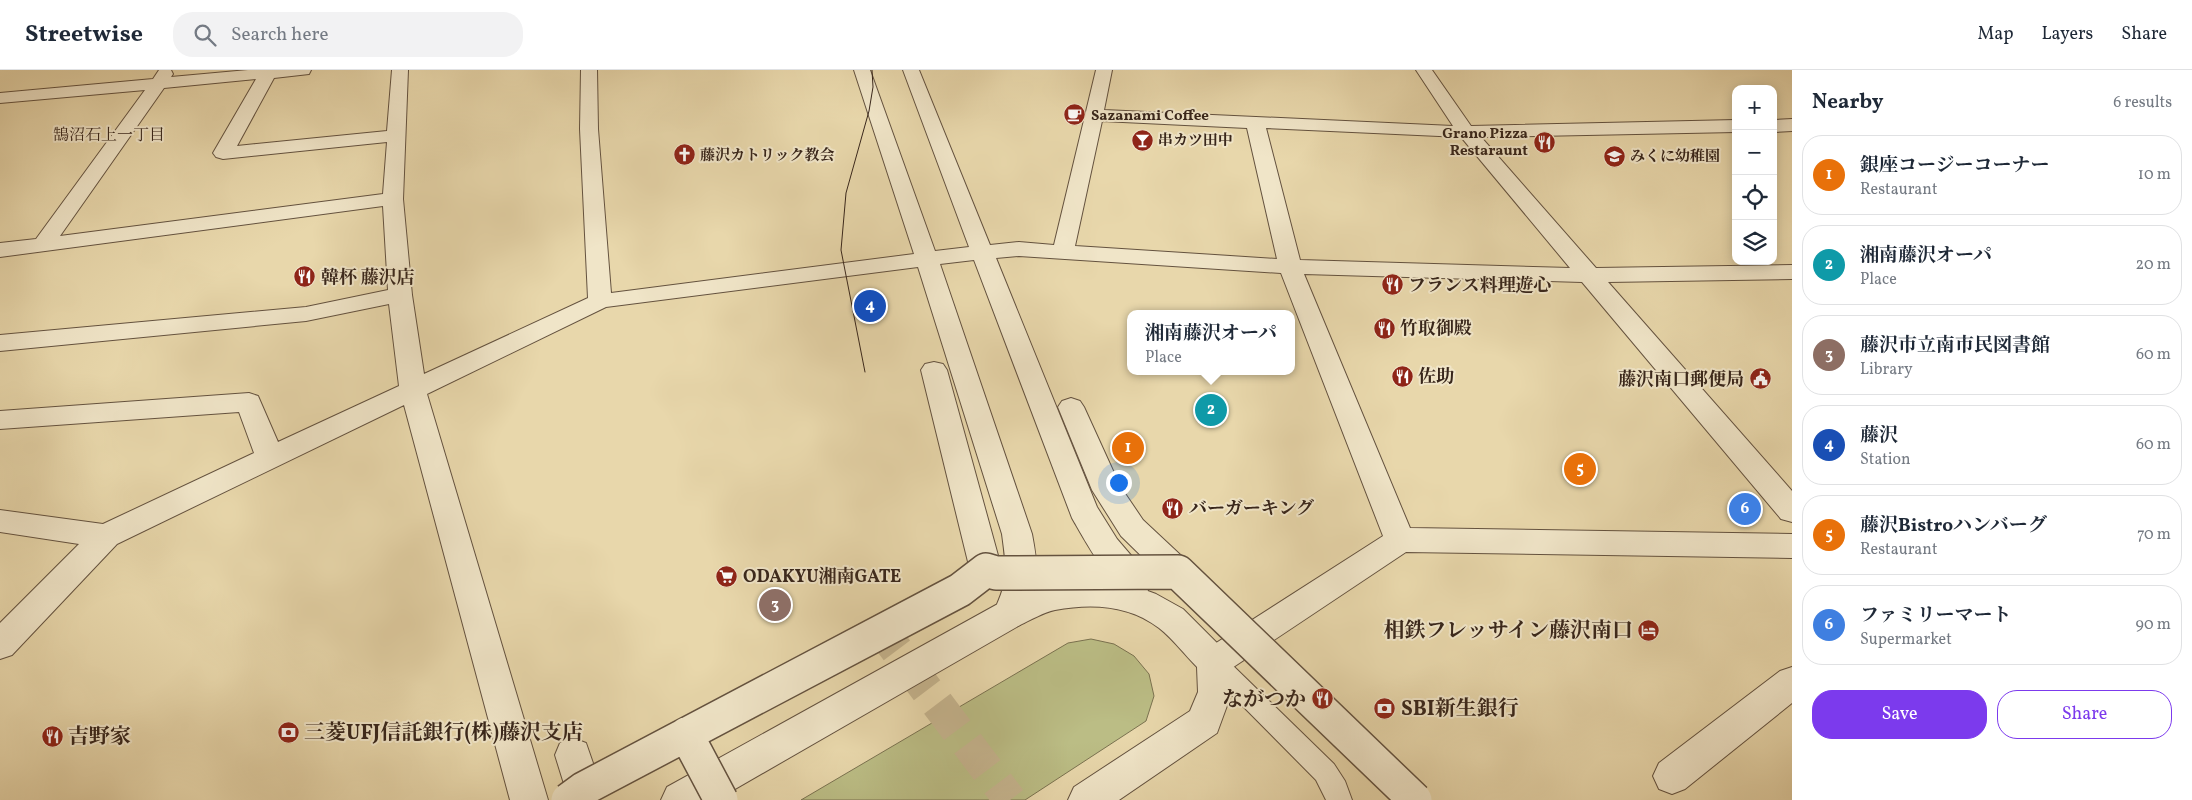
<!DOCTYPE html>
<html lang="en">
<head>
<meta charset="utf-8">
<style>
  body { margin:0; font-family:Vollkorn,"Noto Serif JP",serif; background:#f2f2f3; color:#1f2937 }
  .controls { position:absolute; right:15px; top:15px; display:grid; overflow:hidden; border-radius:10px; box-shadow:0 2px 12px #0003 }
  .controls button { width:45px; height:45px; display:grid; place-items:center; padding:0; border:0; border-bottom:1px solid #e0e1e3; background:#fff; color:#1f2937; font:25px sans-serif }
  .you { position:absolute; left:1118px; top:412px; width:18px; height:18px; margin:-12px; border:4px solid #fff; border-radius:50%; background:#1a73e8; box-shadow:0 0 0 8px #1a73e833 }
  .badge { display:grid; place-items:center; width:32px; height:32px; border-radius:50%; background:#7c3aed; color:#fff; font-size:16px; font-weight:700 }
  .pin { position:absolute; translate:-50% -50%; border:2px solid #fff; box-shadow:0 1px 5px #0006 }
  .popup { position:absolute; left:1127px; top:240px; width:168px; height:65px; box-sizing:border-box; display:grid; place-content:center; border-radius:10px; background:#fff; filter:drop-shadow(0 1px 4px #0005); font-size:16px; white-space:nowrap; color:#747a83 }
  .popup b { font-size:19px; color:#1f2937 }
  .popup::after { content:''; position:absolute; left:50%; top:100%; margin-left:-10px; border:10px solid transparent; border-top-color:#fff }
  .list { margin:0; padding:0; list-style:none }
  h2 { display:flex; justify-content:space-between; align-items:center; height:65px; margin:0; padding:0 20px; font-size:21px }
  h2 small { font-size:16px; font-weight:400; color:#747a83 }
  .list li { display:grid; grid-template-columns:32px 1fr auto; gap:15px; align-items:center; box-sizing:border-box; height:80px; margin:0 10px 10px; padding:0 10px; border:1px solid #e0e1e3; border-radius:20px }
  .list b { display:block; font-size:19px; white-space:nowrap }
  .list p { margin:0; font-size:16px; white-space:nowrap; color:#747a83 }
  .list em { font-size:16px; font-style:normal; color:#747a83 }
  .actions { display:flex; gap:10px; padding:15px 20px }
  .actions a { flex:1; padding:11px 0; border:1px solid #7c3aed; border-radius:20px; text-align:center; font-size:18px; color:#7c3aed }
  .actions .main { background:#7c3aed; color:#fff }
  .icon { flex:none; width:28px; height:28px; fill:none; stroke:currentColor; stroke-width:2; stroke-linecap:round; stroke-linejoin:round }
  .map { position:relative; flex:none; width:1792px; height:730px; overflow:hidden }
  header { display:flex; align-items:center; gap:30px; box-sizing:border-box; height:70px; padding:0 25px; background:#fff; border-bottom:1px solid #e0e1e3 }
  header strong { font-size:24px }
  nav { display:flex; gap:28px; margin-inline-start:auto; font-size:18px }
  .search { width:350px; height:45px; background:#f2f2f3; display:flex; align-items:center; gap:12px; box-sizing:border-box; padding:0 18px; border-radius:20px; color:#747a83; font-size:19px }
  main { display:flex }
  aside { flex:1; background:#fff }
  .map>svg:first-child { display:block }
  .green { fill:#bbbd85; stroke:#7a7250 }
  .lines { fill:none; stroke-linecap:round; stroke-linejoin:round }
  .pedestrian-tunnel { stroke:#c5b48e; stroke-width:33; stroke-dasharray:33 17; stroke-linecap:butt }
  .service-casing { stroke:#64523f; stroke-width:2 }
  .pedestrian-casing { stroke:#64523f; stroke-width:2 }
  .minor-casing { stroke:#64523f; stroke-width:2 }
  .tertiary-casing { stroke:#64523f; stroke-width:2 }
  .service { fill:#f0e5c8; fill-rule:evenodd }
  .pedestrian { fill:#f0e5c8; fill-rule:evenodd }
  .minor { fill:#f0e5c8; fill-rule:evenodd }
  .tertiary { fill:#f0e5c8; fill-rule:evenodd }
  .tram { stroke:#38261b; stroke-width:1 }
  .pedestrian-bridge-casing { stroke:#64523f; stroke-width:36; stroke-linecap:butt }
  .pedestrian-bridge { stroke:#f0e5c8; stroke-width:33 }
  .labels { text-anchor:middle; stroke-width:4; stroke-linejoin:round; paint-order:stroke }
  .far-poi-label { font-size:15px; font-weight:bold; fill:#38261b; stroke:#f0e5c8; text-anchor:start }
  .far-neighbourhood-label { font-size:16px; fill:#38261b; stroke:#f0e5c8 }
  .poi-label { font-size:18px; font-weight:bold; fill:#38261b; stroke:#f0e5c8; text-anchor:start }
  .near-poi-label { font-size:21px; font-weight:bold; fill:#38261b; stroke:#f0e5c8; text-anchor:start }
</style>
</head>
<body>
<header>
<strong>Streetwise</strong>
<div class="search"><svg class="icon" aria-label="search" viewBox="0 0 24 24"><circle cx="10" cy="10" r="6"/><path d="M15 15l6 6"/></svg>Search here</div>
<nav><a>Map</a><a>Layers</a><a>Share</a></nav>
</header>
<main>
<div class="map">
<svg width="1792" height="730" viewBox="0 0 1792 730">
  <rect width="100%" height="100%" fill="#e8d7ab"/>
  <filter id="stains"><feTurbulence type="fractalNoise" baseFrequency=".004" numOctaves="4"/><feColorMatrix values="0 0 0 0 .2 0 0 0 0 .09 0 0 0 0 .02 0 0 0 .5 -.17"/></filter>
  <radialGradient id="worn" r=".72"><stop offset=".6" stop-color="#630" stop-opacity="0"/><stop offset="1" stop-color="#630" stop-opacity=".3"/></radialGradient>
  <path class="green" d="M1091,569L1114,574L1134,586L1149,604L1154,626L1146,651L1025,730H801L1068,573Z"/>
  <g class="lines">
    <path class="pedestrian-tunnel" d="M877,554L1010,730"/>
    <defs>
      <path id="service" d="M1215,583L1223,586L1334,694L1345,711L1352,730H1326L1316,710L1207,600L1203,593L1207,586Z"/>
      <path id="pedestrian" d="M934,292L943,294L947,300L1002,500L997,509L986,512L975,509L970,500L921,300L925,294Z
        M1071,328L1080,331L1084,337L1120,416L1143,450L1189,493L1194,502L1189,511L1178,515L1167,511L1121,466L1092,420L1058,337L1062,331Z
        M573,668L586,673L602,719L597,730H569L555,685L560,673Z"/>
      <path id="minor" d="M159,0H171L173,4L171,7L248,0H311L309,4L274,8L237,76L387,61L392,0H408L403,129L412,225L424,304L588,228L580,59L581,0H597L598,59L611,223L914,184L854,0H870L935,181L969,177L903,0H919L990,175L1019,172L1054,175L1096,0H1112L1104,40L1453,56L1416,0H1432L1471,56L1736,50V62L1481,67L1596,198L1792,195V209L1608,212L1792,421V452L1781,449L1582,212L1304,204L1410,458L1792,464V488L1406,482L1226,602L1214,607L1202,602L1197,592L1202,582L1383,466L1281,203L1019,186L996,188L1097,437L1117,469L1147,504L1152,513L1147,522C1144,523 1139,526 1136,526C1114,526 1082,465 1072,448L974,190L940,194L1032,464C1040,506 1039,516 1020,555L1008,559L996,555L992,545C1009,511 1007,501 1002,464L918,197L606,237L427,324L548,730H510L404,335L117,474L12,585L0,589V553L79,474L0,462V440L103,454L254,383L239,342L0,359V341L249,323L258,326L278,372L399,316L389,234L306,251L0,281V265L306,237L388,220L383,136L0,187V173L36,169L145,20L0,33V23L153,9ZM256,9L213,83L216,87L223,89L387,72L383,124L60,166L164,18ZM1102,51L1247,58L1277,189L1075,176ZM1266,58L1461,67L1570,198L1300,190Z
        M1792,49V61L1773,62V50Z
        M1792,597V633L1685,719L1672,724L1659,719L1653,706L1659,693L1780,601Z"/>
      <path id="tertiary" d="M1090,511L1119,512L1145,520L1156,524L1183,539L1226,582L1231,592L1232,622L1217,663L1119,730H1068L1074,717L1190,641L1198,622L1197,597C1185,585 1173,569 1159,558C1129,535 1092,533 1055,540C1044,542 1031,550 1020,555L716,730H661L667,717L996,535L1051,514Z"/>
    </defs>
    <use href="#service" class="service-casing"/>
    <use href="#pedestrian" class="pedestrian-casing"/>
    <use href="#minor" class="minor-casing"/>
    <use href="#tertiary" class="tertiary-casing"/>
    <use href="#service" class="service"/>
    <use href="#pedestrian" class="pedestrian"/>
    <use href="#minor" class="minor"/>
    <use href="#tertiary" class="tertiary"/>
    <path class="tram" d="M865,302L841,180L846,123L869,41L873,17L872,0"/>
    <defs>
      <path id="pedestrian-bridge" d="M686,664L721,730
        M568,730L583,719L960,520L986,500L996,503L1178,502L1415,730"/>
    </defs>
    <use href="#pedestrian-bridge" class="pedestrian-bridge-casing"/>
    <use href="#pedestrian-bridge" class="pedestrian-bridge"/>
  </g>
  <defs>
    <symbol id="cafe-disc" viewBox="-11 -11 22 22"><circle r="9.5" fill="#8f2418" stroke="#f0e5c8"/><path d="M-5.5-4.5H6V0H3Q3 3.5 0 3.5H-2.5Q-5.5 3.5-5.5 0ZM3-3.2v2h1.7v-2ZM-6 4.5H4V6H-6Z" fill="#fff"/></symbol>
    <symbol id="bar-disc" viewBox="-11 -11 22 22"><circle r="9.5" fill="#8f2418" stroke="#f0e5c8"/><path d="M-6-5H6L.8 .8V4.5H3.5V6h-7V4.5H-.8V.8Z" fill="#fff"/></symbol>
    <symbol id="restaurant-disc" viewBox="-11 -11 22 22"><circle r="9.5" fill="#8f2418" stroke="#f0e5c8"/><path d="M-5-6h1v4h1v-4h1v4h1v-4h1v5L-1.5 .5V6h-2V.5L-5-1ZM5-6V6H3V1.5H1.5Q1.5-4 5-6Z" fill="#fff"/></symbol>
    <symbol id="church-disc" viewBox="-11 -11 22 22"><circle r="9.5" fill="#8f2418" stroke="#f0e5c8"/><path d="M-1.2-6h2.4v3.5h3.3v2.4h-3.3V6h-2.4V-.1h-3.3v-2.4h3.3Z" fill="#fff"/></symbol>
    <symbol id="school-disc" viewBox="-11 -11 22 22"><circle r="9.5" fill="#8f2418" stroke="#f0e5c8"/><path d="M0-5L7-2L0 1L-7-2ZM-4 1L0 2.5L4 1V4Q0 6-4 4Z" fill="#fff"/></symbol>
    <symbol id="civic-disc" viewBox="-11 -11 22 22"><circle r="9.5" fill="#8f2418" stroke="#f0e5c8"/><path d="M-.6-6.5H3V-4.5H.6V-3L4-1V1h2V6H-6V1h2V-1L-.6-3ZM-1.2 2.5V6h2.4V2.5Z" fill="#fff"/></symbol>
    <symbol id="supermarket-disc" viewBox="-11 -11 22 22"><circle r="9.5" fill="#8f2418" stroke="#f0e5c8"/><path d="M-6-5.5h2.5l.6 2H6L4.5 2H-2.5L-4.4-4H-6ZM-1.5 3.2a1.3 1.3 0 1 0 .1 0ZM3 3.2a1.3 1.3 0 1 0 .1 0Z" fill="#fff"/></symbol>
    <symbol id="hotel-disc" viewBox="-11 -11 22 22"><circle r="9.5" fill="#8f2418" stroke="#f0e5c8"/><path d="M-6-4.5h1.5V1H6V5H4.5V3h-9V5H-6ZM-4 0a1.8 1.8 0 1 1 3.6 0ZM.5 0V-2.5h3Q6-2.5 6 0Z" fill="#fff"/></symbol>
    <symbol id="bank-disc" viewBox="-11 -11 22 22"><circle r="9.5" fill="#8f2418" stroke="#f0e5c8"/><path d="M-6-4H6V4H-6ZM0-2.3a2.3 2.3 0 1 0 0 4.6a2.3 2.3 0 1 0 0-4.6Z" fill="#fff"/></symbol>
  </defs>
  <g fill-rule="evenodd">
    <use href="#cafe-disc" x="1062" y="32" width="25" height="25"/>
    <use href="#bar-disc" x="1130" y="58" width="25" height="25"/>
    <use href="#restaurant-disc" x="1532" y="60" width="25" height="25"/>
    <use href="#church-disc" x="672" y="72" width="25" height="25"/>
    <use href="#school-disc" x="1602" y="74" width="25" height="25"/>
    <use href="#restaurant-disc" x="292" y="194" width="25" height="25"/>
    <use href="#restaurant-disc" x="1380" y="202" width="25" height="25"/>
    <use href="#restaurant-disc" x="1372" y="246" width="25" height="25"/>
    <use href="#restaurant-disc" x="1390" y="294" width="25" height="25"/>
    <use href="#civic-disc" x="1748" y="296" width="25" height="25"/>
    <use href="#restaurant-disc" x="1160" y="426" width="25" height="25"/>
    <use href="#supermarket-disc" x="714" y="494" width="25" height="25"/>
    <use href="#hotel-disc" x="1636" y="548" width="25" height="25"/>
    <use href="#restaurant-disc" x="1310" y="616" width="25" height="25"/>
    <use href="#bank-disc" x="1372" y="626" width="25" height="25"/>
    <use href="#bank-disc" x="276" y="650" width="25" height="25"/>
    <use href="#restaurant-disc" x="40" y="654" width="25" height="25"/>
  </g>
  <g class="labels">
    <g class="far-poi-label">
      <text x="1091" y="50">Sazanami Coffee</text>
      <text x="1528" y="68" text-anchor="end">Grano Pizza<tspan x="1528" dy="17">Restaraunt</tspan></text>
      <text x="1158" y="75">串カツ田中</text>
      <text x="700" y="90">藤沢カトリック教会</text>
      <text x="1630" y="91">みくに幼稚園</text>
    </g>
    <g class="far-neighbourhood-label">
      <text x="109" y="70">鵠沼石上一丁目</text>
    </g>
    <g class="poi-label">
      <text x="321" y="213">韓杯 藤沢店</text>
      <text x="1408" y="221">フランス料理遊心</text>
      <text x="1400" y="264">竹取御殿</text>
      <text x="1418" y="312">佐助</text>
      <text x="1744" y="315" text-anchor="end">藤沢南口郵便局</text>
      <text x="1189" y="444">バーガーキング</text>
      <text x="743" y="512">ODAKYU湘南GATE</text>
    </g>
    <g class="near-poi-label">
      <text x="1633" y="567" text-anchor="end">相鉄フレッサイン藤沢南口</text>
      <text x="1306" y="636" text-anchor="end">ながつか</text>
      <text x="1401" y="645">SBI新生銀行</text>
      <text x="304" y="669">三菱UFJ信託銀行(株)藤沢支店</text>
      <text x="68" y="673">吉野家</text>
    </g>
  </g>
  <rect width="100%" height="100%" filter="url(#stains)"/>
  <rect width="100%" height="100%" fill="url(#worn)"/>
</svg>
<div class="controls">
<button>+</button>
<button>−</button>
<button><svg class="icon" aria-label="locate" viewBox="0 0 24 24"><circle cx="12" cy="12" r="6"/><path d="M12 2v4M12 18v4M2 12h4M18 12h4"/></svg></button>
<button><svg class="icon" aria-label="layers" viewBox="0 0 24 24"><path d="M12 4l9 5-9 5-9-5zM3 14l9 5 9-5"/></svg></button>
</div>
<div class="you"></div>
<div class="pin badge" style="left:1128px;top:378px;background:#e8710a">1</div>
<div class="pin badge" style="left:1211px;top:340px;background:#0f9aa8">2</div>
<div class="popup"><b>湘南藤沢オーパ</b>Place</div>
<div class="pin badge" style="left:775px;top:535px;background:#8d6e63">3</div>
<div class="pin badge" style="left:870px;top:236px;background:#1a4fb4">4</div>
<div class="pin badge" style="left:1580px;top:399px;background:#e8710a">5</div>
<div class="pin badge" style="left:1745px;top:439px;background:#3f7fe0">6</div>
</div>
<aside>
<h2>Nearby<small>6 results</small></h2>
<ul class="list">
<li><span class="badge" style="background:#e8710a">1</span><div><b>銀座コージーコーナー</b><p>Restaurant</p></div><em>10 m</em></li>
<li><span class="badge" style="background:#0f9aa8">2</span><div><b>湘南藤沢オーパ</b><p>Place</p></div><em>20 m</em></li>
<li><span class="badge" style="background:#8d6e63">3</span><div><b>藤沢市立南市民図書館</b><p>Library</p></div><em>60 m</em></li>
<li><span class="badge" style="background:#1a4fb4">4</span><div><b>藤沢</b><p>Station</p></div><em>60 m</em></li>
<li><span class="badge" style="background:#e8710a">5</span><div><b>藤沢Bistroハンバーグ</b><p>Restaurant</p></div><em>70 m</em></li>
<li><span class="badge" style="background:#3f7fe0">6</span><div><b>ファミリーマート</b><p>Supermarket</p></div><em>90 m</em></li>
</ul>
<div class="actions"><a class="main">Save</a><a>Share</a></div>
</aside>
</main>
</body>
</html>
